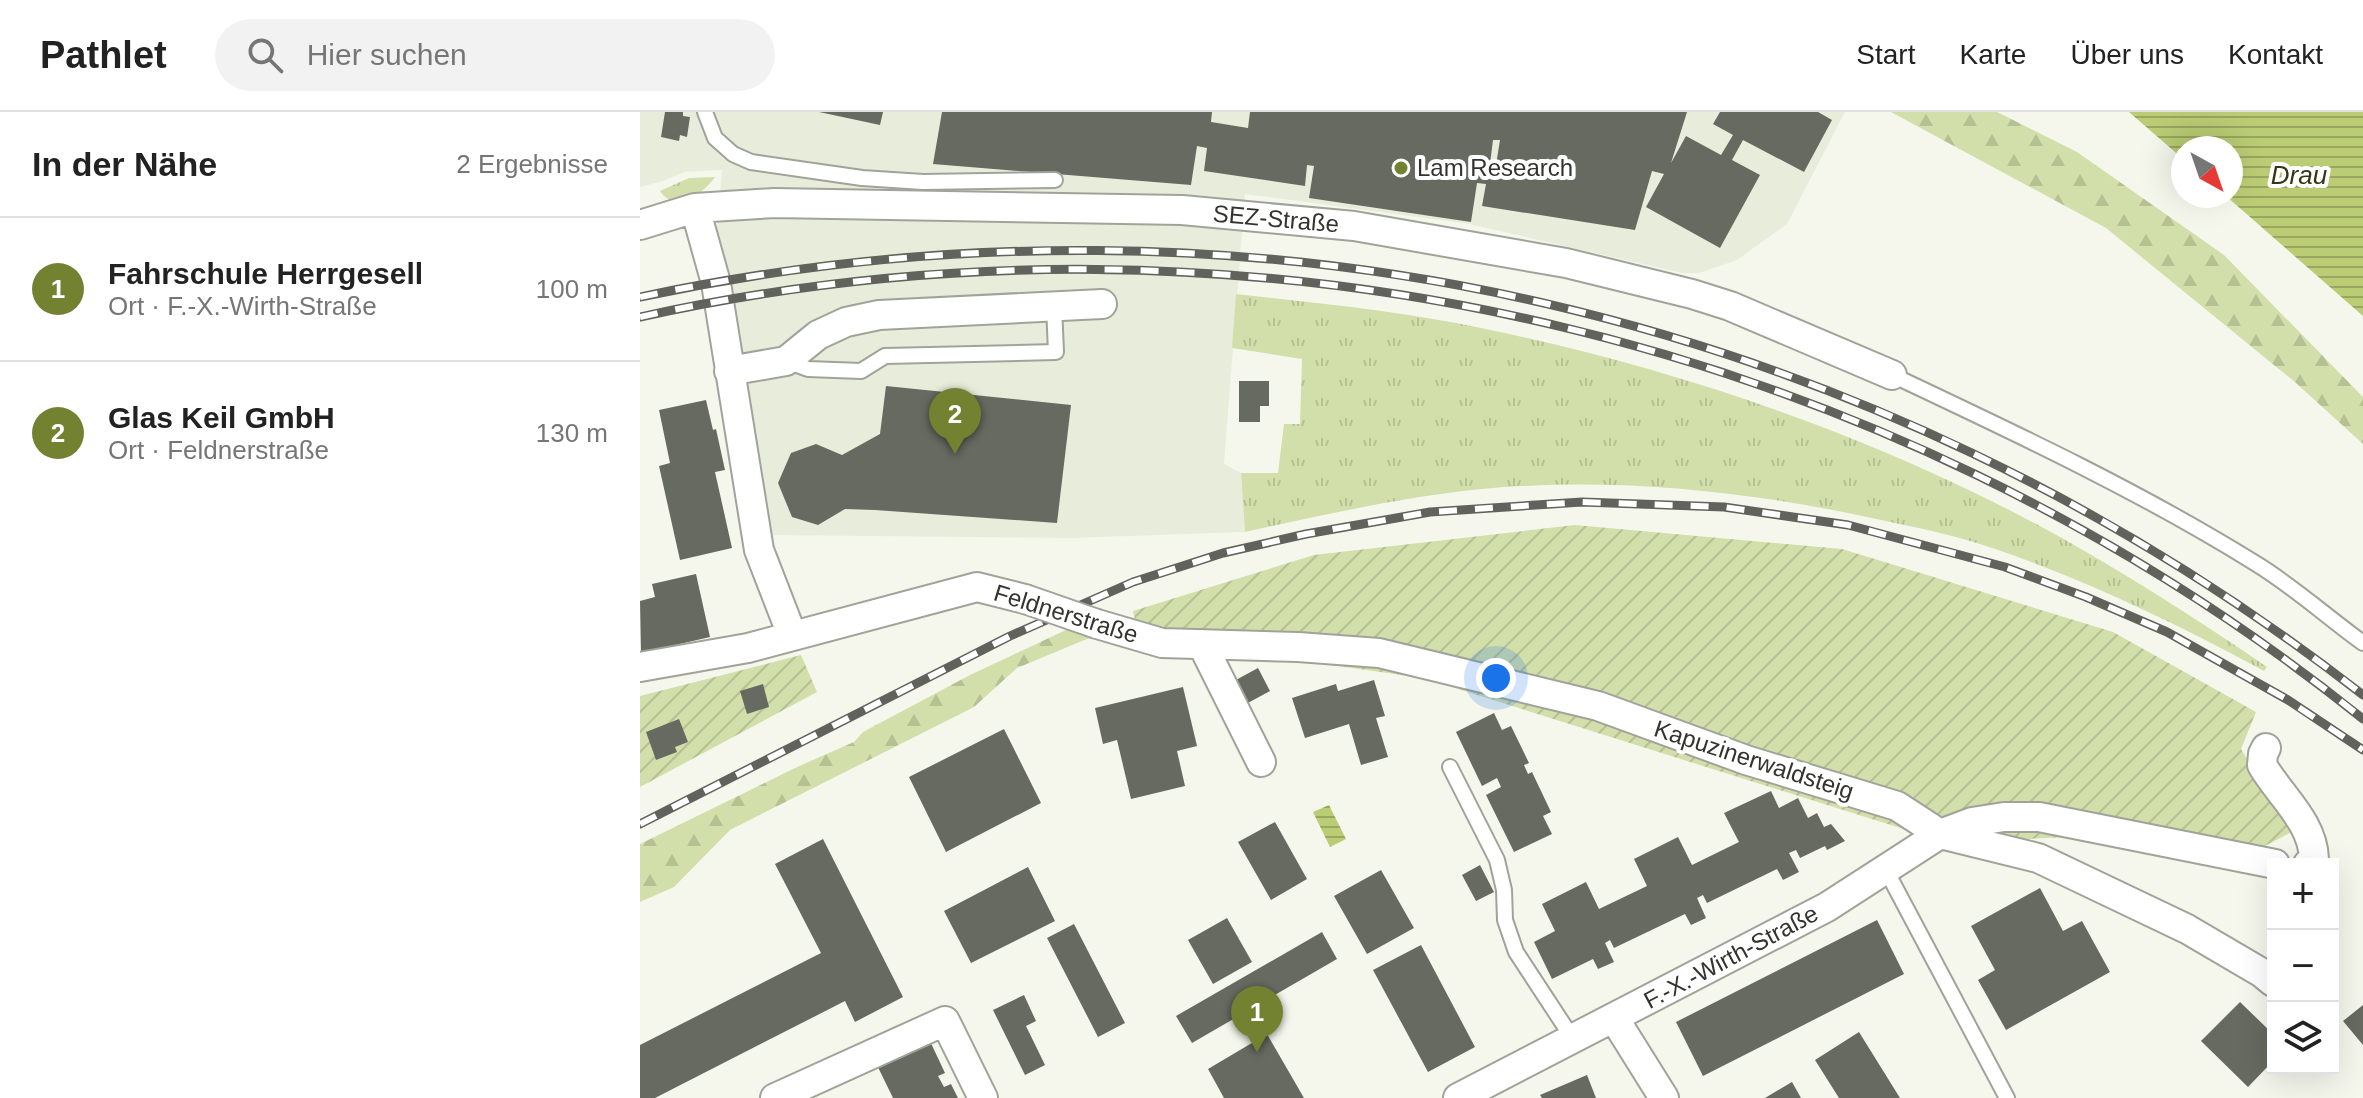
<!DOCTYPE html>
<html lang="de">
<head>
<meta charset="utf-8">
<style>
  body { margin:0; font-family:Arial,sans-serif; background:#f2f2f2; color:#222 }
  .controls { position:absolute; right:24px; bottom:24px; display:grid; overflow:hidden; border-radius:0px; box-shadow:0 8px 32px #0002 }
  .controls button { width:72px; height:72px; display:grid; place-items:center; padding:0; border:0; border-bottom:2px solid #e0e0e0; background:#fff; color:#222; font:40px sans-serif }
  .compass { position:absolute; left:1531px; top:24px; width:72px; height:72px; border-radius:50%; background:#fff; box-shadow:0 8px 32px #0002; rotate:140deg }
  .you { position:absolute; left:856px; top:566px; width:28px; height:28px; margin:-20px; border:6px solid #fff; border-radius:50%; background:#1a73e8; box-shadow:0 0 0 12px #1a73e833 }
  .badge { display:grid; place-items:center; width:52px; height:52px; border-radius:50%; background:#738231; color:#fff; font-size:26px; font-weight:700 }
  .pin { position:absolute; translate:-50% -66px; filter:drop-shadow(0 2px 4px #0008) }
  .pin::after { content:''; position:absolute; top:42px; width:28px; height:24px; background:inherit; clip-path:polygon(0 0,100% 0,50% 100%) }
  .list { margin:0; padding:0; list-style:none }
  h2 { display:flex; justify-content:space-between; align-items:center; height:104px; margin:0; padding:0 32px; font-size:34px }
  h2 small { font-size:26px; font-weight:400; color:#767676 }
  .list li { display:grid; grid-template-columns:52px 1fr auto; gap:24px; align-items:center; box-sizing:border-box; height:144px; padding:0 32px; border-top:2px solid #e0e0e0 }
  .list b { display:block; font-size:30px; white-space:nowrap }
  .list p { margin:0; font-size:26px; white-space:nowrap; color:#767676 }
  .list em { font-size:26px; font-style:normal; color:#767676 }
  .icon { flex:none; width:44px; height:44px; fill:none; stroke:currentColor; stroke-width:2; stroke-linecap:round; stroke-linejoin:round }
  .map { position:relative; flex:none; width:1723px; height:986px; overflow:hidden }
  header { display:flex; align-items:center; gap:48px; box-sizing:border-box; height:112px; padding:0 40px; background:#fff; border-bottom:2px solid #e0e0e0 }
  header strong { font-size:38px }
  nav { display:flex; gap:44px; margin-inline-start:auto; font-size:28px }
  .search { width:560px; height:72px; background:#f2f2f2; display:flex; align-items:center; gap:20px; box-sizing:border-box; padding:0 28px; border-radius:44px; color:#767676; font-size:30px }
  main { display:flex }
  aside { flex:1; background:#fff }
  .map>svg:first-child { display:block }
  .built { fill:#e8eddb }
  .grass { fill:url(#grass-tufts) }
  .forest { fill:url(#forest-firs) }
  .garden { fill:url(#garden-furrows) }
  .water { fill:url(#water-rules) }
  .building { fill:#676a61; fill-rule:evenodd }
  .lines { fill:none; stroke-linecap:round; stroke-linejoin:round }
  .service-casing { stroke:#a1a39a; stroke-width:18 }
  .minor-casing { stroke:#a1a39a; stroke-width:32 }
  .service { stroke:#fff; stroke-width:14 }
  .minor { stroke:#fff; stroke-width:28 }
  .rail-casing { stroke:#61625c; stroke-width:9 }
  .rail { stroke:#fff; stroke-width:6; stroke-dasharray:18; stroke-linecap:butt }
  .minor-bridge-casing { stroke:#a1a39a; stroke-width:32; stroke-linecap:butt }
  .minor-bridge { stroke:#fff; stroke-width:28 }
  .poi-dot { fill:#738231; stroke:#fff; stroke-width:3 }
  .labels { text-anchor:middle; stroke-width:8; stroke-linejoin:round; paint-order:stroke }
  .poi-label { font-size:24px; fill:#333430; stroke:#fff; text-anchor:start }
  .street-label { font-size:24px; fill:#333430; stroke:#fff }
  .water-label { font-size:26px; font-style:italic; fill:#313813; stroke:#fff }
</style>
</head>
<body>
<header>
<strong>Pathlet</strong>
<div class="search"><svg class="icon" aria-label="search" viewBox="0 0 24 24"><circle cx="10" cy="10" r="6"/><path d="M15 15l6 6"/></svg>Hier suchen</div>
<nav><a>Start</a><a>Karte</a><a>Über uns</a><a>Kontakt</a></nav>
</header>
<main>
<aside>
<h2>In der Nähe<small>2 Ergebnisse</small></h2>
<ul class="list">
<li><span class="badge">1</span><div><b>Fahrschule Herrgesell</b><p>Ort · F.-X.-Wirth-Straße</p></div><em>100 m</em></li>
<li><span class="badge">2</span><div><b>Glas Keil GmbH</b><p>Ort · Feldnerstraße</p></div><em>130 m</em></li>
</ul>
</aside>
<div class="map">
<svg width="1723" height="986" viewBox="0 0 1723 986">
  <defs>
    <pattern id="grass-tufts" width="24" height="20" patternUnits="userSpaceOnUse" patternTransform="scale(2)"><rect width="24" height="20" fill="#d2dfaa"/><path d="M3 7l-1-3M5 7V3M7 7l1-3M15 17l-1-3M17 17v-4M19 17l1-3" fill="none" stroke="#b5c093"/></pattern>
    <pattern id="forest-firs" width="22" height="20" patternUnits="userSpaceOnUse" patternTransform="scale(2)"><rect width="22" height="20" fill="#d2dfaa"/><path d="M5 1l3.5 6h-7zM16 11l3.5 6h-7z" fill="#b5c093"/></pattern>
    <pattern id="garden-furrows" width="10" height="10" patternUnits="userSpaceOnUse" patternTransform="scale(2)"><rect width="10" height="10" fill="#d2dfaa"/><path d="M-1 1l2-2M0 10L10 0M9 11l2-2" fill="none" stroke="#b5c093"/></pattern>
    <pattern id="water-rules" width="6" height="5" patternUnits="userSpaceOnUse" patternTransform="scale(2)"><rect width="6" height="5" fill="#bacc74"/><path d="M0 2.5h6" fill="none" stroke="#98a660"/></pattern>
  </defs>
  <rect width="100%" height="100%" fill="#f5f7ed"/>
  <path class="built" d="M0,0H1205L1147,112L1097,148L1059,161H1042L829,112L605,82L584,352L601,361L605,420L432,426L125,423L76,129L82,58L44,60L23,69L0,75Z"/>
  <path class="grass" d="M75,65C63,82 35,102 20,79L49,66Z
    M596,182C678,191 760,199 841,216C1011,251 1181,306 1337,382C1439,431 1534,492 1627,555L1624,559C1537,512 1449,469 1355,437C1321,425 1285,417 1250,410C1118,380 977,364 842,377C762,385 683,403 605,420L601,361H638L644,312H660L662,247L592,236Z"/>
  <path class="forest" d="M1251,0H1357L1437,40L1584,143L1723,285V332L1656,271L1466,116Z
    M428,517L454,524L377,556L334,595L90,718L34,775L0,790V732L157,655L214,630L223,620L330,563Z"/>
  <path class="garden" d="M935,413L1202,437L1473,520L1616,600L1601,637L1652,720L1615,739L1467,723L1308,731L783,566L499,526L493,499L674,443Z
    M161,543L177,580L0,675V584Z"/>
  <path class="water" d="M1489,0H1723V204L1586,84H1591V36H1543V47Z
    M689,693L706,727L690,735L673,700Z"/>
  <path class="building" d="M25,0H43V4L50,5L47,25L40,23L39,29L21,25Z
    M179,0H243L240,13Z
    M302,0H572L571,10L608,16L610,0H1047L1031,51L1046,24L1081,43L1093,23L1073,12L1080,0H1178L1192,8L1164,60L1103,28L1092,48L1120,63L1080,136L1006,95L1024,62L1012,59L995,118L842,94L846,72L837,71L831,110L669,86L674,54L667,53L665,74L564,59L567,36L557,34L551,73L293,52ZM853,28H860L856,53L850,52Z
    M599,269H629V294H620V310H599Z
    M246,274L431,293L417,411L235,398L205,397L178,413L152,405L138,371L151,341L176,332L202,343L240,322Z
    M66,288L73,318L76,317L85,358L75,360L92,436L40,448L19,354L30,351L19,298Z
    M56,462L70,525L1,541L0,489L15,485L12,472Z
    M618,556L630,579L606,592L594,569Z
    M734,568L745,604L736,606L748,645L721,653L709,612L665,626L652,586L696,572L698,579Z
    M123,572L129,595L107,602L100,579Z
    M543,575L557,634L537,639L545,674L491,687L477,628L463,632L455,596Z
    M854,601L862,618L871,614L889,651L884,653L888,662L892,660L911,700L903,704L912,722L874,740L846,683L861,675L857,666L842,674L816,620Z
    M39,607L48,630L35,635L37,640L16,648L6,620Z
    M364,617L401,691L306,740L269,665Z
    M1131,679L1139,696L1158,686L1168,706L1177,701L1184,715L1191,712L1205,729L1187,738L1185,734L1160,746L1156,738L1149,741L1159,760L1143,768L1137,757L1067,791L1063,783L1057,786L1066,806L1051,813L1045,802L974,836L970,828L965,831L974,850L958,857L953,847L912,867L894,830L915,819L902,792L946,770L959,797L1007,774L994,747L1038,725L1052,753L1099,730L1084,701Z
    M635,710L667,767L631,788L598,730Z
    M183,727L263,885L215,910L205,889L15,986H0V933L181,841L135,752Z
    M840,753L854,780L836,789L822,763Z
    M388,755L415,809L331,851L304,799Z
    M741,758L774,816L727,842L694,784Z
    M1400,776L1423,819L1442,809L1470,860L1366,918L1338,868L1355,858L1331,814Z
    M587,806L612,850L573,872L548,828Z
    M1237,808L1264,862L1063,964L1036,910Z
    M434,812L485,911L458,925L407,826Z
    M682,820L697,847L552,931L536,904Z
    M781,833L835,935L788,960L733,858Z
    M384,883L396,909L386,914L405,953L385,963L353,898Z
    M1600,890L1633,922V949L1608,975L1561,929Z
    M1723,893V933L1703,909Z
    M1219,920L1260,986H1199L1175,948Z
    M627,922L664,986H584L568,957Z
    M289,927L305,961L298,964L304,975L311,972L318,986H253L233,945Z
    M947,963L956,986H902L900,983Z
    M1152,970L1161,986H1125Z"/>
  <g class="lines">
    <defs>
      <path id="service" d="M65,0L75,26L93,42L111,50L222,66L283,70L415,68
        M146,249L168,257L221,259L245,244L416,240L414,194
        M1252,263C1375,321 1499,379 1615,451C1653,474 1687,505 1723,531
        M810,655L857,748L864,778L865,808L876,840L933,927
        M1246,758L1367,986"/>
      <path id="minor" d="M55,96L76,171L119,438L152,523
        M0,113L55,96L134,91L542,98L714,114L926,151L1052,182L1090,194L1252,263
        M89,259L146,249L178,223L206,210L239,203L462,192
        M457,512L522,531L658,535L739,541L958,594L1106,648L1257,694L1300,722L1398,746L1547,817L1622,861L1633,870
        M562,532L621,650
        M0,555L108,536L337,475L385,487
        M1626,636L1623,642L1622,653C1640,684 1673,710 1674,747L1668,752
        M974,906L1024,986
        M135,986L305,909L343,986
        M818,986L1187,795L1300,722L1332,710L1364,705H1399L1635,752"/>
    </defs>
    <use href="#service" class="service-casing"/>
    <use href="#minor" class="minor-casing"/>
    <use href="#service" class="service"/>
    <use href="#minor" class="minor"/>
    <defs>
      <path id="rail" d="M0,185C612,55 1230,200 1723,583
        M0,205C602,72 1243,221 1723,607
        M0,712L370,524L493,470L583,441L666,422L790,400L942,390L1084,395L1208,413L1365,455L1446,485L1527,520L1648,588L1723,638"/>
    </defs>
    <use href="#rail" class="rail-casing"/>
    <use href="#rail" class="rail"/>
    <defs>
      <path id="minor-bridge" d="M385,487L457,512"/>
    </defs>
    <use href="#minor-bridge" class="minor-bridge-casing"/>
    <use href="#minor-bridge" class="minor-bridge"/>
  </g>
  <circle class="poi-dot" cx="761" cy="56" r="8"/>
  <g class="labels">
    <g class="poi-label">
      <text x="777" y="64">Lam Research</text>
    </g>
    <g class="street-label">
      <text transform="translate(636 107) rotate(5)" y="8">SEZ-Straße</text>
      <text transform="translate(426 502) rotate(17)" y="8">Feldnerstraße</text>
      <text transform="translate(1114 648) rotate(18)" y="8">Kapuzinerwaldsteig</text>
      <text transform="translate(1091 845) rotate(-28)" y="8">F.-X.-Wirth-Straße</text>
    </g>
    <g class="water-label">
      <text x="1659" y="72">Drau</text>
    </g>
  </g>
</svg>
<div class="controls">
<button>+</button>
<button>−</button>
<button><svg class="icon" aria-label="layers" viewBox="0 0 24 24"><path d="M12 4l9 5-9 5-9-5zM3 14l9 5 9-5"/></svg></button>
</div>
<svg class="compass" viewBox="-18 -18 36 36"><path d="M0-13l5 13h-10z" fill="#e53935"/><path d="M0 13l5-13h-10z" fill="#767676"/></svg>
<div class="you"></div>
<div class="pin badge" style="left:617px;top:940px">1</div>
<div class="pin badge" style="left:315px;top:342px">2</div>
</div>
</main>
</body>
</html>
